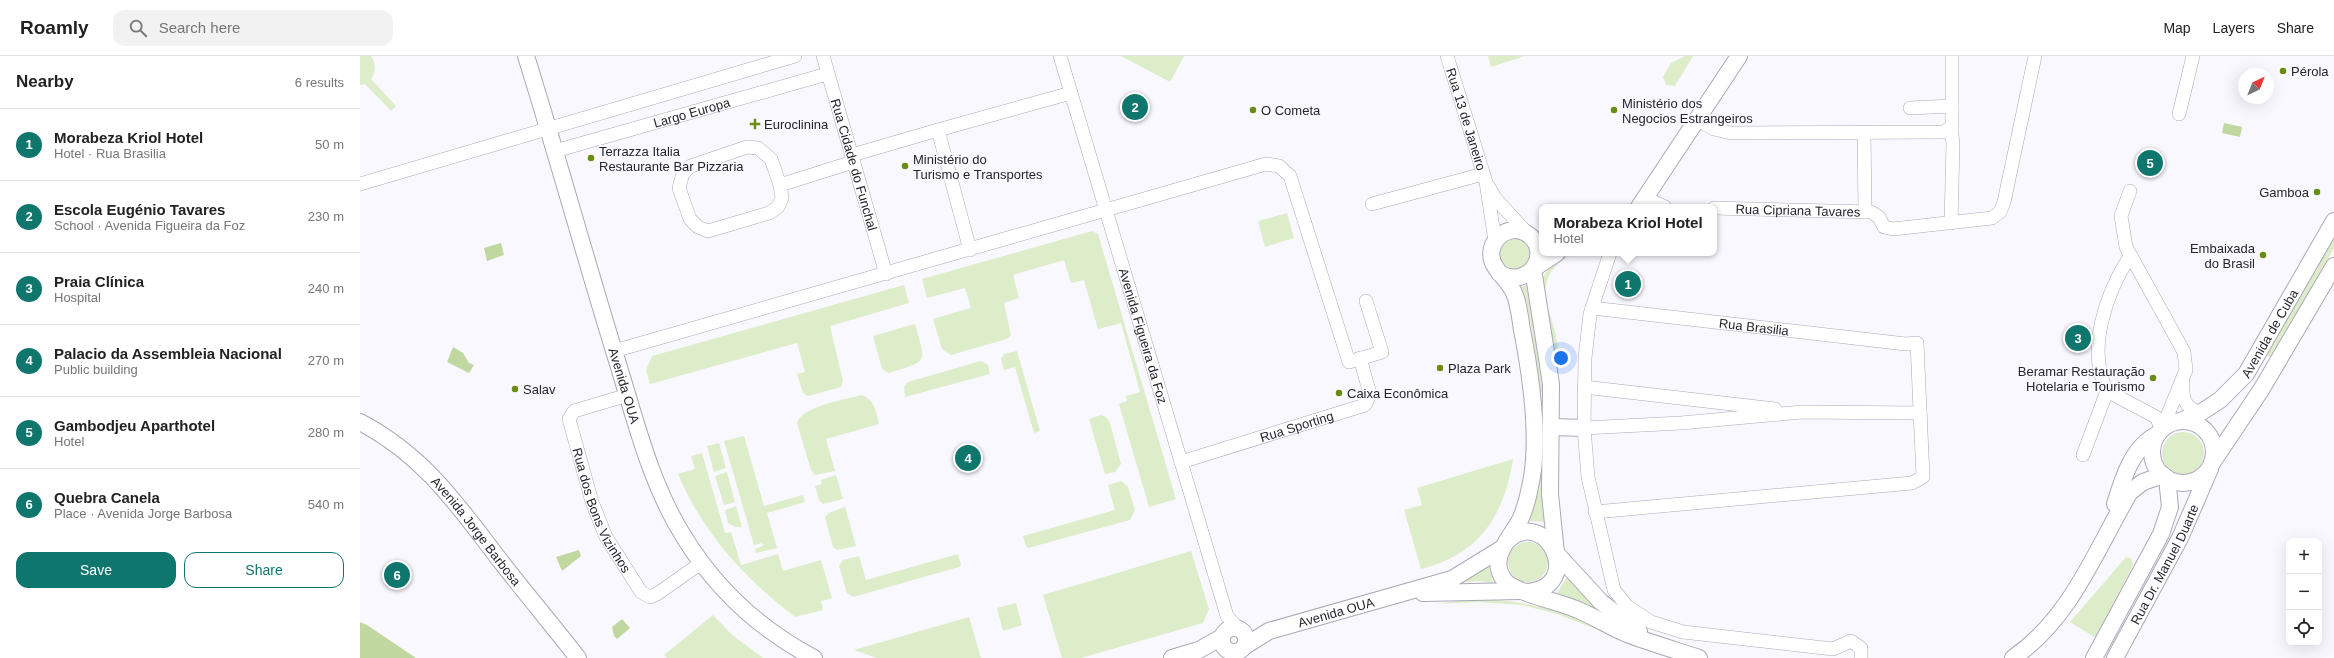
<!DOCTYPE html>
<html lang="en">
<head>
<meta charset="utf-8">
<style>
  body { margin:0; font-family:Helvetica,sans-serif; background:#f2f2f2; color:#222 }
  .controls { position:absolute; right:12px; bottom:12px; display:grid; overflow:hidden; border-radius:8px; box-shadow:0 4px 16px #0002 }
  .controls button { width:36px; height:36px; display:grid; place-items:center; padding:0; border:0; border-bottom:1px solid #e0e0e0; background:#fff; color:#222; font:20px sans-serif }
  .compass { position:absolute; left:1878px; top:12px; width:36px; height:36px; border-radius:50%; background:#fff; box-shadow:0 4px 16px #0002; rotate:43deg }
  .you { position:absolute; left:1201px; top:302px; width:14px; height:14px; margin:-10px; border:3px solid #fff; border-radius:50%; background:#1a73e8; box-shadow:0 0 0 6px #1a73e833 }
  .badge { display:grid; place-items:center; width:26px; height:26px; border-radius:50%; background:#0f766e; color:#fff; font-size:13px; font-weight:700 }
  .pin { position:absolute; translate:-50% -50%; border:2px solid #fff; box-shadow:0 1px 4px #0006 }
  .popup { position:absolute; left:1179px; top:148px; width:178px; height:52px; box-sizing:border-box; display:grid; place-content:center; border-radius:8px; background:#fff; filter:drop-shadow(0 1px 3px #0005); font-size:13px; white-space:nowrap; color:#767676 }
  .popup b { font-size:15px; color:#222 }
  .popup::after { content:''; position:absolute; left:50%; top:100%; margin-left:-8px; border:8px solid transparent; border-top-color:#fff }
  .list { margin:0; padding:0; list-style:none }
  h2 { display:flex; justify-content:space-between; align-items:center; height:52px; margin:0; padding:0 16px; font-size:17px }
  h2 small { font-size:13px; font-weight:400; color:#767676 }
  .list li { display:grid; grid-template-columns:26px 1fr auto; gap:12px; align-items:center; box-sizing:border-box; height:72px; padding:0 16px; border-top:1px solid #e0e0e0 }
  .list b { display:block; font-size:15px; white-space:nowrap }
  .list p { margin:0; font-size:13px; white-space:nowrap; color:#767676 }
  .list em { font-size:13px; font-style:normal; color:#767676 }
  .actions { display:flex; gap:8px; padding:12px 16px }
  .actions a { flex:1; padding:9px 0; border:1px solid #0f766e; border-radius:12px; text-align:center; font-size:14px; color:#0f766e }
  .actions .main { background:#0f766e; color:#fff }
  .icon { flex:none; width:22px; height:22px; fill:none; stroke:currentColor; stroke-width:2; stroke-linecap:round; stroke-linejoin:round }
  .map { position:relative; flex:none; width:1974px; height:602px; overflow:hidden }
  header { display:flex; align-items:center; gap:24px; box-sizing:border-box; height:56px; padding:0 20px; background:#fff; border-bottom:1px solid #e0e0e0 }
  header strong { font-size:19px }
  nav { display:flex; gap:22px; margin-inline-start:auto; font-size:14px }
  .search { width:280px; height:36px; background:#f2f2f2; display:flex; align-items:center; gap:10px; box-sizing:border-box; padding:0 14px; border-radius:12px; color:#767676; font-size:15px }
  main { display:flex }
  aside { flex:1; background:#fff }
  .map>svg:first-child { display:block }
  .green { fill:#ddecc9 }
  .water { fill:#c0d79f }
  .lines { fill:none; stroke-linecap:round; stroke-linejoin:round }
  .minor-casing { stroke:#aca7b8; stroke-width:14 }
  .tertiary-casing { stroke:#aca7b8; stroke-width:18 }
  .minor { stroke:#fff; stroke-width:13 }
  .tertiary { stroke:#fff; stroke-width:16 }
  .poi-dot { fill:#698c12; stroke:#faf8ff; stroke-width:1.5 }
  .labels { text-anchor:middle; stroke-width:3.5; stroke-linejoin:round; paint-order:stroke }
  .poi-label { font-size:13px; fill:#27252b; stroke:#faf8ff; text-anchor:start }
  .street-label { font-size:13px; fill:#27252b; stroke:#faf8ff }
</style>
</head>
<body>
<header>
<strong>Roamly</strong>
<div class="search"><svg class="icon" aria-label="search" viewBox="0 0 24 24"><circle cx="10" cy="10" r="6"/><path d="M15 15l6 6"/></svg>Search here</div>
<nav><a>Map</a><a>Layers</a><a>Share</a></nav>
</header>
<main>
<aside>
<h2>Nearby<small>6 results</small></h2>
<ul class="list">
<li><span class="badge">1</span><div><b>Morabeza Kriol Hotel</b><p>Hotel · Rua Brasilia</p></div><em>50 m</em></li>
<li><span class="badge">2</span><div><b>Escola Eugénio Tavares</b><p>School · Avenida Figueira da Foz</p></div><em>230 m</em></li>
<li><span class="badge">3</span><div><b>Praia Clínica</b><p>Hospital</p></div><em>240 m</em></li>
<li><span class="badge">4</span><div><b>Palacio da Assembleia Nacional</b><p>Public building</p></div><em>270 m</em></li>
<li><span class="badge">5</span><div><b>Gambodjeu Aparthotel</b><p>Hotel</p></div><em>280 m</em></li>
<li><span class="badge">6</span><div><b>Quebra Canela</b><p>Place · Avenida Jorge Barbosa</p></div><em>540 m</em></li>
</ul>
<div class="actions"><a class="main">Save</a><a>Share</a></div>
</aside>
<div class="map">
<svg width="1974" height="602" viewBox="0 0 1974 602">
  <rect width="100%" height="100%" fill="#faf8ff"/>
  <path class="green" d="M0,0H11C16,8 16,16 11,23L36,50L31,55L5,28L0,29Z
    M761,0H824L810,26Z
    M1128,0H1165L1131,11Z
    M1325,0H1333L1315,30L1306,29L1303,21L1311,7Z
    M927,157L934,182L905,191L898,165Z
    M732,175L738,178L816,443L789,451L759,348L767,345L766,340L780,336L761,267L738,273L724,224L711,227L704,204L653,219L659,242L644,247L651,279L647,283L591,299L582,293L573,263L611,252L605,232L567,242L562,223Z
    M1974,182V192L1911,302L1906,299Z
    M1140 198a15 15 0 1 1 30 0a15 15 0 1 1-30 0Z
    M1210,199C1156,233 1210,268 1195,312L1182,223L1191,208Z
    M544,229L549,247L470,270L483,325L481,331L448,340L443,337L437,318L445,316L437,287L290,328L286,314L292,300Z
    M1167,229L1183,336H1179C1175,307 1173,255 1160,231Z
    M555,268C566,307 569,305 529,317L522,313L513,280Z
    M657,295L680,375L674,377L655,311L644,314L641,303L644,298Z
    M621,305L628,309L630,318L545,341L544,331L548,326Z
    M501,339C515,343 516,356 519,368L466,383L475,415L455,419L451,414L437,367C442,350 485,344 501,339Z
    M1179,355L1184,356L1186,466L1168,465L1180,428Z
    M741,359L746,361L750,367L761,408L755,416L745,418L729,363Z
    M1802 397a21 21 0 1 1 42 0a21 21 0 1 1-42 0Z
    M384,380L404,450L443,439L445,446L407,457L417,492L396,497L395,493L403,490L402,487L394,489L364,385Z
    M359,387L366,412L354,416L347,390Z
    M342,397L365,477L371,476L381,509L418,498L423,515L461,504L472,542L461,545L463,554L435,561C384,522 343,477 318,418L335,413L331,400Z
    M1153,403C1144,460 1120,498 1061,513L1044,454L1062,449L1057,432Z
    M367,416L375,446L364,449L355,420Z
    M476,419L483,443L463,448L459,444L455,430L462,428L461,424Z
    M761,425L768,431L775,454L770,464L668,492L666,490L663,480L755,454L748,429Z
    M376,450L382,471H375L368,467L365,454Z
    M485,451L496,490L477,494L473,491L465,461L469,457Z
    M1148 506a20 20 0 1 1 40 0a20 20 0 1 1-40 0Z
    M831,495L849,553L843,567L721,602H702L683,539Z
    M598,498L601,509L599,511L493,541L487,537L479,510L483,504L499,500L506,524Z
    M1766,501L1772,503L1773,509L1736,582L1710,566Z
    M1128,509L1133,527L1119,525L1098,527Z
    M1208,519L1241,555L1197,537Z
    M1118,543C1177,545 1207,557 1259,582L1197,558L1162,549L1118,546L1073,548Z
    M656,547L662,569L643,575L637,552Z
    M353,559L372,579L403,602H307L304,599Z
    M609,561L621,602H517L494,594Z"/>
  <path class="water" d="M1864,67L1882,71L1880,81L1862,77Z
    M141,187L144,199L127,205L124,192Z
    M93,291L103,297L109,307L114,309L109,317L87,306Z
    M219,494L221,500L202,515L196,501Z
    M262,563L270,572L257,583L254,580L252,571Z
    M0,566L7,569L56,602H0Z"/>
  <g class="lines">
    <defs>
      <g id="minor">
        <path id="s1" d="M463,0L526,218"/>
        <path id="s2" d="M700,0L867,560L878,573"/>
        <path id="s3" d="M1087,0L1126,126L1135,185"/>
        <path d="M1550,52L1592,50V0"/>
        <path d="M1819,58L1833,0"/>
        <path d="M1336,63L1354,73L1371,77L1584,76L1592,70V50"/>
        <path d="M1591,73L1593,87L1591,167"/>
        <path d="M578,74L711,37"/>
        <path d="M1504,76L1505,156"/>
        <path id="s4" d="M195,95L467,18"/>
        <path d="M492,99L578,74L610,194"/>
        <path d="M0,128L435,0"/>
        <path d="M420,129L422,142L418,151L409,157L348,175L338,171L330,163L319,132L323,117L331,110L387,91L398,92L411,103L420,129L493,106"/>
        <path d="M1129,131L1135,142L1168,178"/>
        <path d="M1770,135L1761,160L1766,191L1824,296L1826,314L1802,373"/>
        <path d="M1285,142L1305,151"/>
        <path d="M1012,148L1123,118"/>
        <path id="s5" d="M1354,152L1511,156L1519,161L1524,171L1533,173L1632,162L1640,156L1644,146L1675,0"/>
        <path d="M1250,197L1230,258L1225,302L1224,372L1228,421L1254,534L1267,550L1291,566L1323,576L1473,593L1491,585L1501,592V602"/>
        <path id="s6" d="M1232,252L1546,288L1557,287L1563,421L1552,427L1235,456"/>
        <path d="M254,295L906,108L919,110L930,120L989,306L1022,296L1006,245"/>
        <path d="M1823,326C1822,342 1824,351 1840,357"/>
        <path d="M1224,331L1415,353"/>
        <path d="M1747,335L1796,361L1802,373"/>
        <path id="s7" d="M268,339L214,355L209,363L232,446L246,481L281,536L290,541L297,538L341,507"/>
        <path d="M1224,372L1321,367L1442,356L1560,357"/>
        <path d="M1723,399L1747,335C1726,294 1746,237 1770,200"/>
        <path id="s8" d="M821,406L1005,349L1010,338L1000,302"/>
      </g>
      <g id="tertiary">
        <path id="s9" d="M166,0C198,102 226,205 258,308C276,366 291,429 324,481C356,533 401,574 454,602"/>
        <path d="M1279,151L1379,0"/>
        <path d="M1173,213L1191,328L1190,438L1196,497L1241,546L1279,575"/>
        <path d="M1173,213L1197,197"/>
        <path d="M1139,217C1170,235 1194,194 1166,177C1144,165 1121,192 1136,212C1142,221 1150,227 1154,237C1159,248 1160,262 1162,274C1171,320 1181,384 1170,431C1168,442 1165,453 1160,464C1150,483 1127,503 1145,525C1155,537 1201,546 1218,554C1235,561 1250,571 1267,578C1291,587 1315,594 1339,602"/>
        <path id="s10" d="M1820,365L1840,357L1860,344L1886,318L1974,165"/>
        <circle cx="1823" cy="396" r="31"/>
        <path id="s11" d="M0,366C65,400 99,451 142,507C167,539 193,570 218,602"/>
        <path d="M1192,371L1224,372"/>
        <path d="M1852,407L1901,334L1974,210"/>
        <path d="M1755,448C1763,422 1772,391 1798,378"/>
        <path d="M1147,485C1186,448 1227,532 1166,536"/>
        <path d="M1063,537L1160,535"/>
        <circle cx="874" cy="584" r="12"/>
        <path id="s12" d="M885,590L909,575L1092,523L1141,493"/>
        <path d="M812,602L839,594L862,581"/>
        <path d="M1653,602C1712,561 1735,495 1770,436L1783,426L1803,419"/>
        <path d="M1734,602L1801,478L1810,451L1807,422"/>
        <path id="s13" d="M1755,602L1820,482L1850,413"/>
      </g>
    </defs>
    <use href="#minor" class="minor-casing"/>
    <use href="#tertiary" class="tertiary-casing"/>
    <use href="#minor" class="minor"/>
    <use href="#tertiary" class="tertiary"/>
  </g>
  <g class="poi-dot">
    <circle cx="1923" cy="15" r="4"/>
    <circle cx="893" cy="54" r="4"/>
    <circle cx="1254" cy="54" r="4"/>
    <path d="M393 62h4v4h4v4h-4v4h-4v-4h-4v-4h4z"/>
    <circle cx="231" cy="102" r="4"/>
    <circle cx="545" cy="110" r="4"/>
    <circle cx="1957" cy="136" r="4"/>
    <circle cx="1903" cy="199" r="4"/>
    <circle cx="1080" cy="312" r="4"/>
    <circle cx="1793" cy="322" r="4"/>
    <circle cx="155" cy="333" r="4"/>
    <circle cx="979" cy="337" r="4"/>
  </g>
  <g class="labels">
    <g class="poi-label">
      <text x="1931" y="20">Pérola</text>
      <text x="1262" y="52">Ministério dos<tspan x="1262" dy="15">Negocios Estrangeiros</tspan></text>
      <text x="901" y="59">O Cometa</text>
      <text x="404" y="73">Euroclinina</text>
      <text x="239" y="100">Terrazza Italia<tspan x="239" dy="15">Restaurante Bar Pizzaria</tspan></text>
      <text x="553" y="108">Ministério do<tspan x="553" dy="15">Turismo e Transportes</tspan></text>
      <text x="1949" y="141" text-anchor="end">Gamboa</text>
      <text x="1895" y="197" text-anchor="end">Embaixada<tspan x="1895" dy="15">do Brasil</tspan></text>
      <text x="1088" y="317">Plaza Park</text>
      <text x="1785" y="320" text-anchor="end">Beramar Restauração<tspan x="1785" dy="15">Hotelaria e Tourismo</tspan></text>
      <text x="163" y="338">Salav</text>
      <text x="987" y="342">Caixa Econômica</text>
    </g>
    <g class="street-label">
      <text dy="5" stroke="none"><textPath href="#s4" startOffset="142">Largo Europa</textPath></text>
      <text dy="5" stroke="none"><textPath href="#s3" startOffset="66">Rua 13 de Janeiro</textPath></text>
      <text dy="5" stroke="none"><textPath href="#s1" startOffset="113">Rua Cidade do Funchal</textPath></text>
      <text dy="5" stroke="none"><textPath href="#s5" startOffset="84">Rua Cipriana Tavares</textPath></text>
      <text dy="5" stroke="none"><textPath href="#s6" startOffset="163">Rua Brasilia</textPath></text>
      <text dy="5" stroke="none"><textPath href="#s10" startOffset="129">Avenida de Cuba</textPath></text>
      <text dy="5" stroke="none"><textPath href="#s2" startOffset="292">Avenida Figueira da Foz</textPath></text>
      <text dy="5" stroke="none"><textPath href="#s9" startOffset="344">Avenida OUA</textPath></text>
      <text dy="5" stroke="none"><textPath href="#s8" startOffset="121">Rua Sporting</textPath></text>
      <text dy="5" stroke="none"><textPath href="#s7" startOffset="163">Rua dos Bons Vizinhos</textPath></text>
      <text dy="5" stroke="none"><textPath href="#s11" startOffset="161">Avenida Jorge Barbosa</textPath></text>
      <text dy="5" stroke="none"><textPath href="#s13" startOffset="106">Rua Dr. Manuel Duarte</textPath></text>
      <text dy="5" stroke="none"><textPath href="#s12" startOffset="98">Avenida OUA</textPath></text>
    </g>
  </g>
</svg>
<div class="controls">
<button>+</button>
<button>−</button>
<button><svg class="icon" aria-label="locate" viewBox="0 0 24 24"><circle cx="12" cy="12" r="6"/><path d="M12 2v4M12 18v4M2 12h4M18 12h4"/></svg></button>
</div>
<svg class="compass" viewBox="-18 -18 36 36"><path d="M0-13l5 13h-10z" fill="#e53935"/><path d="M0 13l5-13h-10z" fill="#767676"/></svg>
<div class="you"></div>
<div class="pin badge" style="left:1268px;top:228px">1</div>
<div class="popup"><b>Morabeza Kriol Hotel</b>Hotel</div>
<div class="pin badge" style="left:775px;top:51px">2</div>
<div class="pin badge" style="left:1718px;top:282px">3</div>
<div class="pin badge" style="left:608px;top:402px">4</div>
<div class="pin badge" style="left:1790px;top:107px">5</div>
<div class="pin badge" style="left:37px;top:519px">6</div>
</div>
</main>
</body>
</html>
